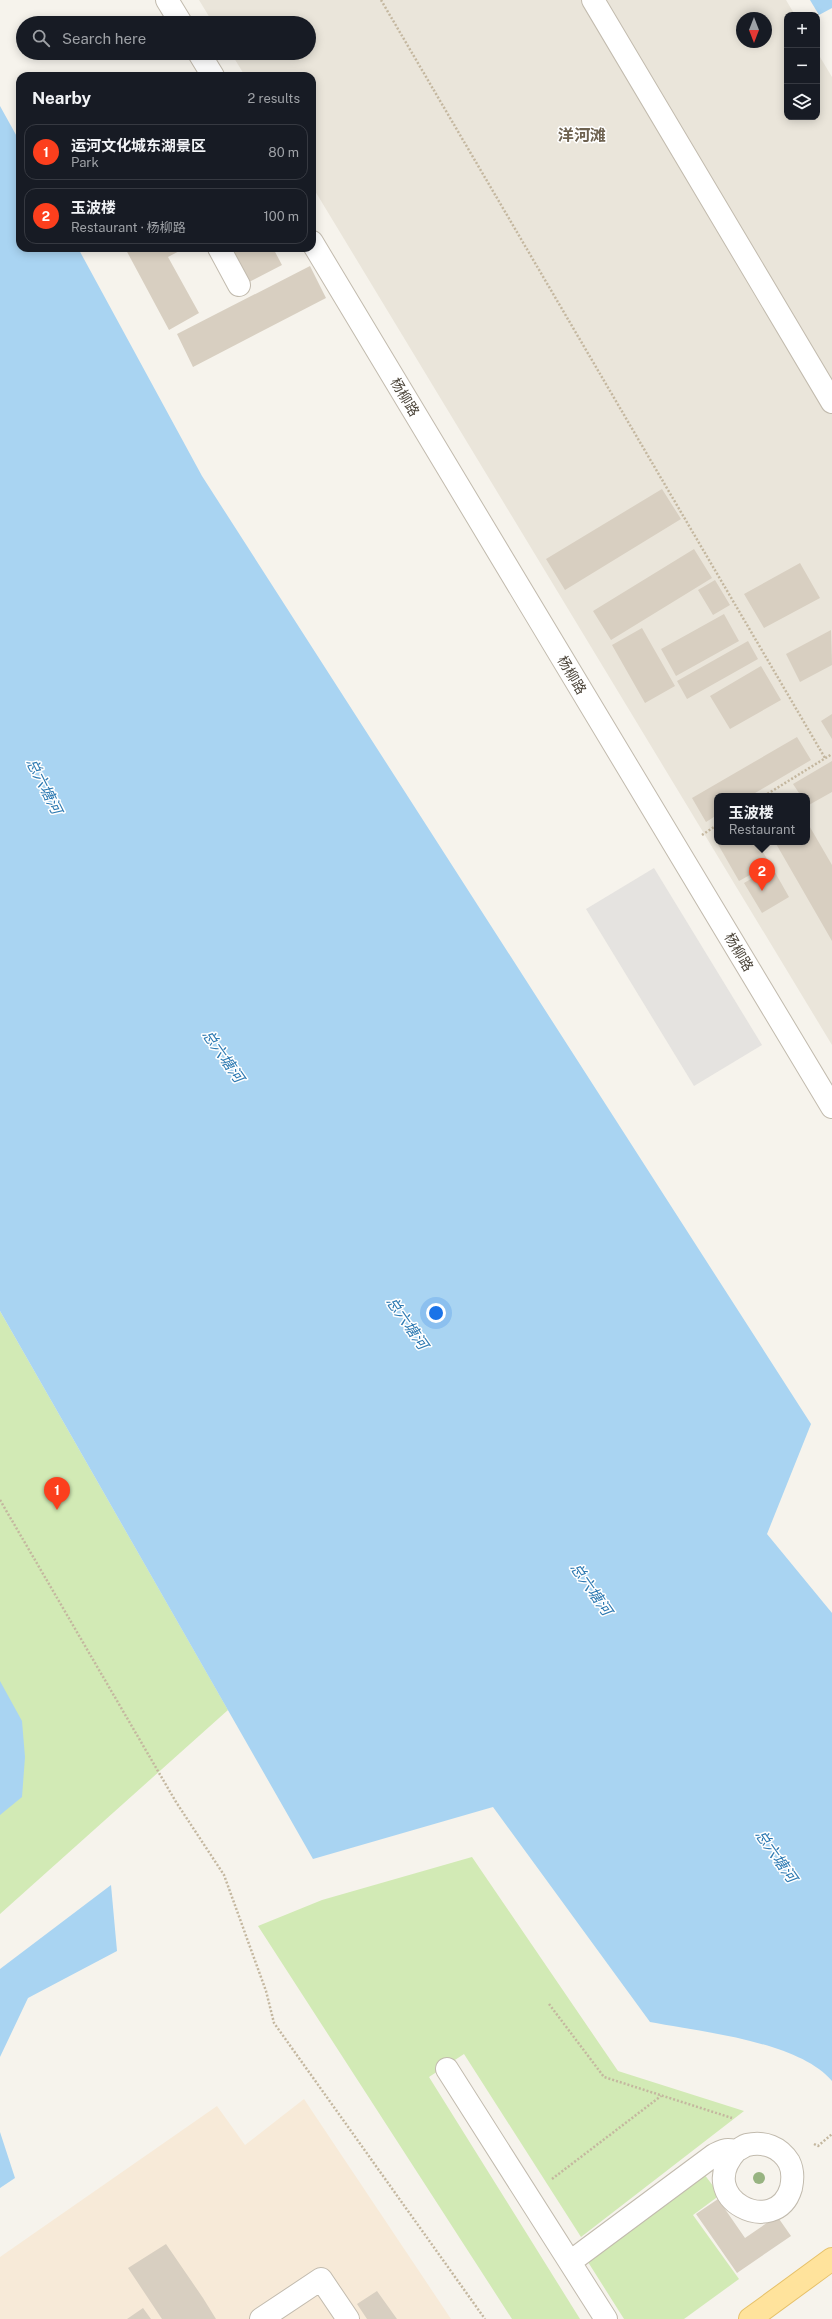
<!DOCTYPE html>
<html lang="en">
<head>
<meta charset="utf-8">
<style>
  body { margin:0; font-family:"Public Sans","Noto Sans SC",sans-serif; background:#242831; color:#f1f3f6 }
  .controls { position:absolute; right:12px; top:12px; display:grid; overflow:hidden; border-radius:8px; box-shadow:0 2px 10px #0003 }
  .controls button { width:36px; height:36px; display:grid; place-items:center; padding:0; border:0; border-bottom:1px solid #363941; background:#171b24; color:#f1f3f6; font:20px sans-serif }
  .compass { position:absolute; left:736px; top:12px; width:36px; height:36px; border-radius:50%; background:#171b24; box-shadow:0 2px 10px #0003; rotate:180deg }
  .you { position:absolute; left:436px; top:1313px; width:14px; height:14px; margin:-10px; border:3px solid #fff; border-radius:50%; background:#1a73e8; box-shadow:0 0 0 6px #1a73e833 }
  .badge { display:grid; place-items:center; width:26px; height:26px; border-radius:50%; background:#fc3f1d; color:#fff; font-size:13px; font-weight:700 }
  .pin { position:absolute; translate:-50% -33px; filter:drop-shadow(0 1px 2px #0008) }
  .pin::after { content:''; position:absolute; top:21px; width:14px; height:12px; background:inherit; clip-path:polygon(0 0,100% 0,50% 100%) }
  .popup { position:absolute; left:714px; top:793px; width:96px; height:52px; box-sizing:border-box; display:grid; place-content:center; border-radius:8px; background:#171b24; filter:drop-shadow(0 1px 3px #0005); font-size:13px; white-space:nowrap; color:#9ea1a6 }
  .popup b { font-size:15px; color:#f1f3f6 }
  .popup::after { content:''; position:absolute; left:50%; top:100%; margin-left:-8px; border:8px solid transparent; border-top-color:#171b24 }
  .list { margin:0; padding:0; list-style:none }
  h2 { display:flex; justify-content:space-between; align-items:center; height:52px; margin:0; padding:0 16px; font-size:17px }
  h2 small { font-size:13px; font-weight:400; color:#9ea1a6 }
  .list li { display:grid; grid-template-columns:26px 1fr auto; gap:12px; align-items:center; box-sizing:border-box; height:56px; margin:0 8px 8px; padding:0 8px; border:1px solid #363941; border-radius:12px }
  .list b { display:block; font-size:15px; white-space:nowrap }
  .list p { margin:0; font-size:13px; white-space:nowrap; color:#9ea1a6 }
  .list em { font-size:13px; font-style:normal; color:#9ea1a6 }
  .icon { flex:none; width:22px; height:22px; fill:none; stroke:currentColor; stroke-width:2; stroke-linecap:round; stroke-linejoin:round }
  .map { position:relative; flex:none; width:832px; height:2319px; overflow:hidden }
  .search { position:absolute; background:#171b24; box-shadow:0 2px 10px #0003; left:16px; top:16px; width:300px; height:44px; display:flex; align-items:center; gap:10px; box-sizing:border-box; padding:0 14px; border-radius:22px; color:#9ea1a6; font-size:15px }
  .panel { position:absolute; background:#171b24; box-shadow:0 2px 10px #0003; left:16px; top:72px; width:300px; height:180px; border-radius:12px }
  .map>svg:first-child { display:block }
  .residential { fill:#eae5da; fill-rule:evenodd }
  .commercial { fill:#f7ead8 }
  .green { fill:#d2eab5 }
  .parking { fill:#e5e3e0 }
  .water { fill:#a9d4f2 }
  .building { fill:#d8cfc1 }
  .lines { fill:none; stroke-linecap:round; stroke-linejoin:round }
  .minor-casing { stroke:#c2bbae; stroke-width:24 }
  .major-casing { stroke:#e6c16a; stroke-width:24 }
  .path { stroke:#c4b79f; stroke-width:2.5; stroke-dasharray:2 2; stroke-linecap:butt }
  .minor { stroke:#fff; stroke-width:22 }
  .major { stroke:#ffe39c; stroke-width:22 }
  .tree { fill:#97b381 }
  .labels { text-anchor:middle; stroke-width:3; stroke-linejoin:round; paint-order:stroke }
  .street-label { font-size:14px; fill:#4b4439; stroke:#fff }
  .water-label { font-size:15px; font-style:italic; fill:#2e7ab2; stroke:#fff }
  .quarter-label { font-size:16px; font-weight:bold; fill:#6e6250; stroke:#fff }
</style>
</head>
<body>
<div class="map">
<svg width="832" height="2319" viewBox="0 0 832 2319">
  <rect width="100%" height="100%" fill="#f6f3ec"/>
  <path class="residential" d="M199,0H786L795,15H787V117H817V52L832,77V1045L312,186V76H245L231,53H309V23H213ZM742,18H766V42H742ZM717,796H807V842H717Z"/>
  <path class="commercial" d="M304,2099L451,2319H0V2257L217,2106L245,2145Z"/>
  <path class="green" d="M0,1311L228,1710L0,1914Z
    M472,1857L618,2071L744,2111L581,2237L464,2054L429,2077L580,2319H512L258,1926L322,1900Z
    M704,2174L720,2195L693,2215L739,2279L684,2319H624L588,2262Z"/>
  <path class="parking" d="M654,868L762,1045L694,1086L586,909Z"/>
  <path class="water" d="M810,0H832V8L819,15Z
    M0,106L20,142V248H78L202,476L811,1424L767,1534L832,1613V2081C798,2041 701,2032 650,2022L493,1807L313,1859L0,1311Z
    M0,1681L22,1721L25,1757L22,1797L0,1815Z
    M111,1885L117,1951L28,1998L0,2057V1969Z
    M0,2132L15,2178L0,2188Z"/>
  <path class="building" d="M125,248H185L168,257L199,313L169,330Z
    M231,248H273L282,265L249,282Z
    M310,266L326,298L193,367L177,334Z
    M662,489L681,519L565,590L546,559Z
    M694,549L712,578L611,640L593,611Z
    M800,563L820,598L764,628L744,594Z
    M715,580L730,605L713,615L698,590Z
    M724,614L739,641L676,676L661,649Z
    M642,628L675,686L645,703L612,645Z
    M831,630L832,665L800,682L786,654Z
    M748,641L758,659L687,699L677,681Z
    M761,666L781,700L730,729L710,696Z
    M832,714V739L821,721Z
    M797,737L811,760L750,796H717V815L706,822L692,798Z
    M832,761V792L807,806V796H801L793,784Z
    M807,822L832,865V941L775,842H807Z
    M717,838V842H757L770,864L739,881L715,839Z
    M772,867L789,897L762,913L744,883Z
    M718,2199L745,2238L777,2216L791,2236L737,2273L696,2214Z
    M166,2244L203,2298L216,2319H162L128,2268Z
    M377,2291L397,2319H367L357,2304Z
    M143,2308L151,2319H127Z"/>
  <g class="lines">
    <defs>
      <path id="minor" d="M167,0L181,23
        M593,0L832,402
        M199,53L213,76
        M312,242L832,1107
        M219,248L239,285
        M447,2069L606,2319
        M570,2262L714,2155C718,2153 723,2150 728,2150C731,2150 734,2151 737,2150C741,2149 743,2146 747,2145C764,2141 780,2147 789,2162C793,2170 793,2179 791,2188C776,2239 693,2199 736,2151
        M261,2319L321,2279L348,2319"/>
      <path id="major" d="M750,2319L832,2259"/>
    </defs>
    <use href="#minor" class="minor-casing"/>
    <use href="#major" class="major-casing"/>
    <path class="path" d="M381,0L825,758
      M764,796L832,754
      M702,835L717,825
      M0,1500L176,1802L224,1875L266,1991L274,2023L485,2319
      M549,2004L604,2077L732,2118
      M814,2144L818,2146L832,2134
      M552,2179L661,2096"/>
    <use href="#minor" class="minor"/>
    <use href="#major" class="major"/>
  </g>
  <circle class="tree" cx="759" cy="2178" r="6"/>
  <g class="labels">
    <g class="street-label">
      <text transform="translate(405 397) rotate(59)" y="5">杨柳路</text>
      <text transform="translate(572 675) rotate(59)" y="5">杨柳路</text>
      <text transform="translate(739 952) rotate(59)" y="5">杨柳路</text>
    </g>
    <g class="water-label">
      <text transform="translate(44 786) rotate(63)" y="5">总六塘河</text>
      <text transform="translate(223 1056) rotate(55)" y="5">总六塘河</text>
      <text transform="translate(407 1323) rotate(55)" y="5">总六塘河</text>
      <text transform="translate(591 1589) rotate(55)" y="5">总六塘河</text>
      <text transform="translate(776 1856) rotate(55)" y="5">总六塘河</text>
    </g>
    <g class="quarter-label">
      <text x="582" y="141">洋河滩</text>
    </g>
  </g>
</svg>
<div class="controls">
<button>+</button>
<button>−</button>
<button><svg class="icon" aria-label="layers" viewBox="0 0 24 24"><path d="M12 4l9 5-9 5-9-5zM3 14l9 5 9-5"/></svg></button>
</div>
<svg class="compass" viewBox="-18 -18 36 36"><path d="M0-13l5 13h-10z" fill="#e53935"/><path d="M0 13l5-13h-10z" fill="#9ea1a6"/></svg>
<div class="you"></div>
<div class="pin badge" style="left:57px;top:1510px">1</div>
<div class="pin badge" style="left:762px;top:891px">2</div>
<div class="popup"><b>玉波楼</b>Restaurant</div>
<div class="search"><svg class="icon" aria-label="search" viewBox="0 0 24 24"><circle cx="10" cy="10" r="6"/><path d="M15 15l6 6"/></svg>Search here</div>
<section class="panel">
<h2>Nearby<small>2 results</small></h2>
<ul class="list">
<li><span class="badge">1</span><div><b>运河文化城东湖景区</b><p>Park</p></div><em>80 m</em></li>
<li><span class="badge">2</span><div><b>玉波楼</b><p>Restaurant · 杨柳路</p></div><em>100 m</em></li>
</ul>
</section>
</div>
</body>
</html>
